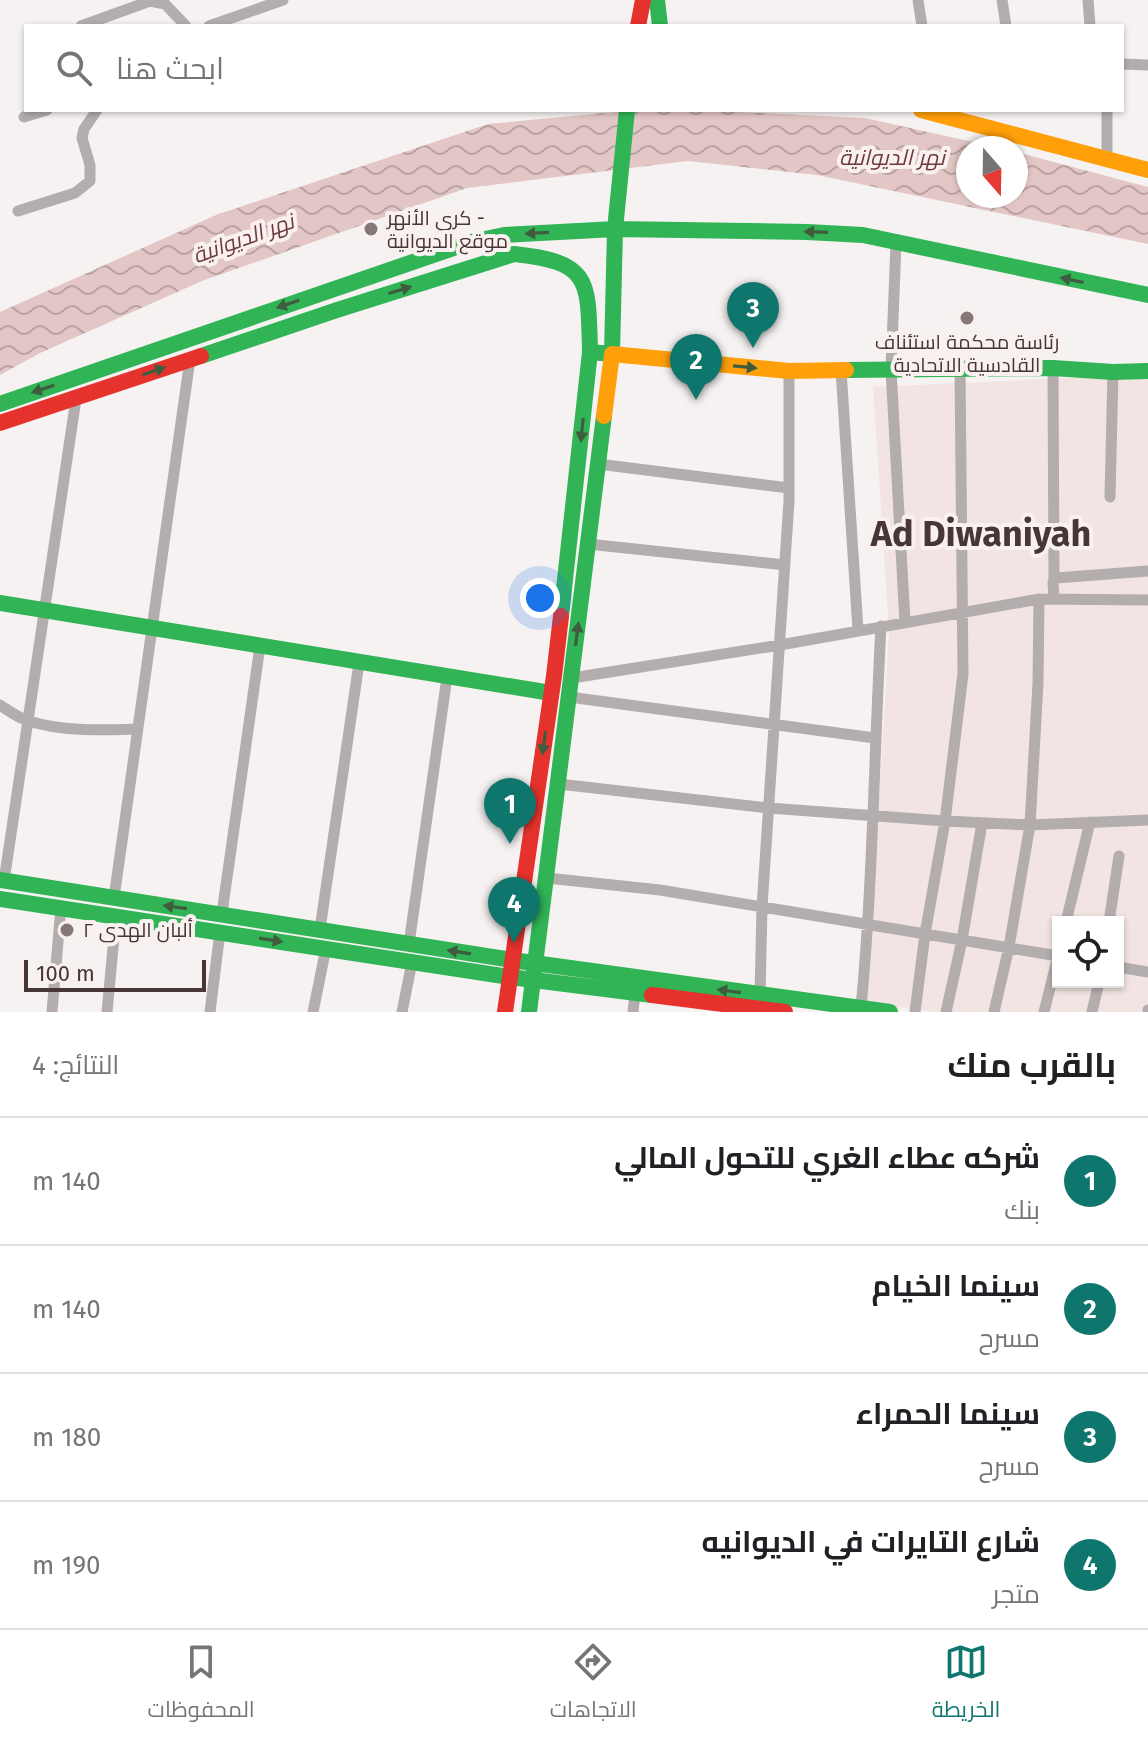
<!DOCTYPE html>
<html lang="ar">
<head>
<meta charset="utf-8">
<style>
  body { margin:0; font-family:"Fira Sans",Cairo,sans-serif; background:#f6f6f6; color:#202124; direction:rtl }
  .controls { position:absolute; right:24px; bottom:24px; display:grid; overflow:hidden; border-radius:0px; box-shadow:0 2px 6px #0004 }
  .controls button { width:72px; height:72px; display:grid; place-items:center; padding:0; border:0; border-bottom:2px solid #e0e0e0; background:#fff; color:#202124; font:40px sans-serif }
  .compass { position:absolute; left:956px; top:136px; width:72px; height:72px; border-radius:50%; background:#fff; box-shadow:0 2px 6px #0004; rotate:160deg }
  .scale { position:absolute; left:24px; bottom:20px; width:182px; box-sizing:border-box; padding-left:8px; border:4px solid #473635; border-top:0; font-size:22px; line-height:28px; white-space:nowrap; color:#473635; -webkit-text-stroke:6px #f9f1f0; paint-order:stroke }
  .you { position:absolute; left:540px; top:598px; width:28px; height:28px; margin:-20px; border:6px solid #fff; border-radius:50%; background:#1a73e8; box-shadow:0 0 0 12px #1a73e833 }
  .badge { display:grid; place-items:center; width:52px; height:52px; border-radius:50%; background:#0f766e; color:#fff; font-size:26px; font-weight:700 }
  .pin { position:absolute; translate:-50% -66px; filter:drop-shadow(0 2px 4px #0008) }
  .pin::after { content:''; position:absolute; top:42px; width:28px; height:24px; background:inherit; clip-path:polygon(0 0,100% 0,50% 100%) }
  .list { margin:0; padding:0; list-style:none }
  h2 { display:flex; justify-content:space-between; align-items:center; height:104px; margin:0; padding:0 32px; font-size:34px }
  h2 small { font-size:26px; font-weight:400; color:#757577 }
  .list li { display:grid; grid-template-columns:52px 1fr auto; gap:24px; align-items:center; box-sizing:border-box; height:128px; padding:0 32px; border-top:2px solid #e0e0e0 }
  .list b { display:block; font-size:30px; white-space:nowrap }
  .list p { margin:0; font-size:26px; white-space:nowrap; color:#757577 }
  .list em { font-size:26px; font-style:normal; color:#757577 }
  .icon { flex:none; width:44px; height:44px; fill:none; stroke:currentColor; stroke-width:2; stroke-linecap:round; stroke-linejoin:round }
  .map { position:relative; flex:none; width:1148px; height:1012px; overflow:hidden; direction:ltr }
  .search { position:absolute; background:#fff; box-shadow:0 2px 6px #0004; left:24px; right:24px; top:24px; height:88px; display:flex; align-items:center; gap:20px; box-sizing:border-box; padding:0 28px; border-radius:0px; color:#757577; font-size:30px }
  .sheet { height:616px; background:#fff }
  nav { display:flex; justify-content:space-around; align-items:center; box-sizing:border-box; height:112px; border-top:2px solid #e0e0e0; background:#fff; font-size:22px; color:#757577 }
  nav a { display:grid; justify-items:center; gap:4px }
  nav .on { color:#0f766e }
  .map>svg:first-child { display:block }
  .built { fill:#f2e4e3; fill-rule:evenodd }
  .water { fill:url(#water-waves) }
  .lines { fill:none; stroke-linecap:round; stroke-linejoin:round }
  .street { stroke:#b3adad; stroke-width:11 }
  .fast { stroke:#30b455; stroke-width:16 }
  .slow { stroke:#ff9f0a; stroke-width:16 }
  .jam { stroke:#e5322d; stroke-width:16 }
  .oneway { fill:#405c3f }
  .poi-dot { fill:#857877; stroke:#f9f1f0; stroke-width:3 }
  .labels { text-anchor:middle; stroke-width:8; stroke-linejoin:round; paint-order:stroke }
  .poi-label { font-size:20px; fill:#473635; stroke:#f9f1f0; text-anchor:start }
  .water-label { font-size:22px; font-style:italic; fill:#6f3a39; stroke:#f9f1f0 }
  .town-label { font-size:36px; font-weight:bold; fill:#473635; stroke:#f9f1f0 }
</style>
</head>
<body>
<div class="map">
<svg width="1148" height="1012" viewBox="0 0 1148 1012">
  <defs>
    <pattern id="water-waves" width="16" height="10" patternUnits="userSpaceOnUse" patternTransform="scale(2)"><rect width="16" height="10" fill="#e3c7c6"/><path d="M0 5q4-4 8 0t8 0" fill="none" stroke="#baa2a2"/></pattern>
  </defs>
  <rect width="100%" height="100%" fill="#f7f2f2"/>
  <path class="built" d="M1148,374V1012H935L867,1003L889,631L873,387ZM1058,922H1118V982H1058Z"/>
  <path class="water" d="M637,110H696L865,118L1000,148H968V196H1016V152L1148,187V244L817,175L688,161L467,188L202,281L40,353L0,375V312L216,215L488,124Z"/>
  <g class="lines">
    <path class="street" d="M918,0L922,26
      M1002,0L1006,26
      M1088,0L1090,26
      M81,26L150,1L165,4L186,26
      M209,26L283,0
      M1122,64L1148,65
      M1107,110V159
      M24,117L47,110
      M18,211L75,193L90,181V165L82,138L84,129L97,110
      M896,243L891,370L905,622
      M1053,368L1054,580
      M841,370L858,630
      M598,464L789,488
      M1110,497L1113,372
      M588,544L785,565
      M1054,599L1053,582L1056,578L1148,571
      M572,678L780,645L1039,599L1148,600
      M569,697L875,738
      M0,705C9,711 18,718 29,721C64,732 102,730 138,729
      M559,784L769,808L945,821L1030,825L1148,820
      M547,878L660,890L1058,956
      M4,881L76,399
      M114,898L190,359
      M222,913L260,646
      M1066,922L1090,822
      M1109,922L1119,856
      M320,929L359,663
      M409,944L447,677
      M1118,967L1148,972
      M760,995L762,907L789,501V371
      M861,1008C873,881 874,754 881,626
      M52,1012L61,907
      M107,1012L116,916
      M210,1012L220,932
      M313,1012L326,948
      M402,1012L412,962
      M633,1012L635,993
      M915,1012L925,934L945,821L963,674L960,369
      M946,1012L962,940L982,823
      M994,1012L1009,947L1030,825L1038,683L1039,599
      M1044,1012L1058,956
      M1092,1012L1099,982
      M1148,1012V1010"/>
    <path class="fast" d="M657,0L660,26
      M615,229L807,232L863,235L1148,295
      M201,356L337,310L514,254C592,262 588,281 590,352L612,354L615,229L627,110
      M846,370L1053,368L1113,372L1148,371
      M0,404L471,242L504,235L615,229
      M0,603L551,693
      M561,616L590,352
      M0,880L512,960L890,1012
      M0,899L510,977L652,995
      M529,1012L604,416"/>
    <path class="slow" d="M921,110L1148,170
      M604,416L612,354L789,371L846,370"/>
    <path class="jam" d="M638,26L643,0
      M0,423L201,356
      M652,995L785,1012
      M505,1012L554,676L561,616"/>
  </g>
  <defs><path id="oneway-solid" d="M-6-.8H1V-3.2L6.5 0L1 3.2V.8H-6Z" transform="scale(2)"/></defs>
  <g class="oneway">
    <use href="#oneway-solid" transform="translate(816 232) rotate(-178)"/>
    <use href="#oneway-solid" transform="translate(537 233) rotate(177)"/>
    <use href="#oneway-solid" transform="translate(1072 280) rotate(-168)"/>
    <use href="#oneway-solid" transform="translate(400 290) rotate(-17)"/>
    <use href="#oneway-solid" transform="translate(288 304) rotate(161)"/>
    <use href="#oneway-solid" transform="translate(745 367) rotate(5)"/>
    <use href="#oneway-solid" transform="translate(154 371) rotate(-19)"/>
    <use href="#oneway-solid" transform="translate(43 389) rotate(162)"/>
    <use href="#oneway-solid" transform="translate(582 430) rotate(96)"/>
    <use href="#oneway-solid" transform="translate(577 634) rotate(-83)"/>
    <use href="#oneway-solid" transform="translate(544 743) rotate(98)"/>
    <use href="#oneway-solid" transform="translate(175 907) rotate(-172)"/>
    <use href="#oneway-solid" transform="translate(271 940) rotate(9)"/>
    <use href="#oneway-solid" transform="translate(459 952) rotate(-171)"/>
    <use href="#oneway-solid" transform="translate(729 991) rotate(-172)"/>
  </g>
  <g class="poi-dot">
    <circle cx="371" cy="229" r="8"/>
    <circle cx="967" cy="318" r="8"/>
    <circle cx="67" cy="930" r="8"/>
  </g>
  <g class="labels">
    <g class="poi-label">
      <text x="387" y="225">كري الأنهر -<tspan x="387" dy="23">موقع الديوانية</tspan></text>
      <text x="967" y="349" text-anchor="middle">رئاسة محكمة استئناف<tspan x="967" dy="23">القادسية الاتحادية</tspan></text>
      <text x="83" y="937">ألبان الهدى ٢</text>
    </g>
    <g class="water-label">
      <text x="892" y="165">نهر الديوانية</text>
      <text transform="translate(243 238) rotate(-20)" y="8">نهر الديوانية</text>
    </g>
    <g class="town-label">
      <text x="981" y="546">Ad Diwaniyah</text>
    </g>
  </g>
</svg>
<div class="controls">
<button><svg class="icon" aria-label="locate" viewBox="0 0 24 24"><circle cx="12" cy="12" r="6"/><path d="M12 2v4M12 18v4M2 12h4M18 12h4"/></svg></button>
</div>
<svg class="compass" viewBox="-18 -18 36 36"><path d="M0-13l5 13h-10z" fill="#e53935"/><path d="M0 13l5-13h-10z" fill="#757577"/></svg>
<div class="scale">100 m</div>
<div class="you"></div>
<div class="pin badge" style="left:510px;top:844px">1</div>
<div class="pin badge" style="left:696px;top:400px">2</div>
<div class="pin badge" style="left:753px;top:348px">3</div>
<div class="pin badge" style="left:514px;top:943px">4</div>
<div class="search"><svg class="icon" aria-label="search" viewBox="0 0 24 24"><circle cx="10" cy="10" r="6"/><path d="M15 15l6 6"/></svg>ابحث هنا</div>
</div>
<section class="sheet">
<h2>بالقرب منك<small>النتائج: 4</small></h2>
<ul class="list">
<li><span class="badge">1</span><div><b>شركه عطاء الغري للتحول المالي</b><p>بنك</p></div><em>140 m</em></li>
<li><span class="badge">2</span><div><b>سينما الخيام</b><p>مسرح</p></div><em>140 m</em></li>
<li><span class="badge">3</span><div><b>سينما الحمراء</b><p>مسرح</p></div><em>180 m</em></li>
<li><span class="badge">4</span><div><b>شارع التايرات في الديوانيه</b><p>متجر</p></div><em>190 m</em></li>
</ul>
</section>
<nav>
<a class="on"><svg class="icon" aria-label="map" viewBox="0 0 24 24"><path d="M3 6l6-2 6 2 6-2v14l-6 2-6-2-6 2zM9 4v14M15 6v14"/></svg>الخريطة</a>
<a><svg class="icon" aria-label="directions" viewBox="0 0 24 24"><path d="M12 3l9 9-9 9-9-9zM9 14v-3h6M13 9l2 2-2 2"/></svg>الاتجاهات</a>
<a><svg class="icon" aria-label="saved" viewBox="0 0 24 24"><path d="M7 4h10v16l-5-4-5 4z"/></svg>المحفوظات</a>
</nav>
</body>
</html>
